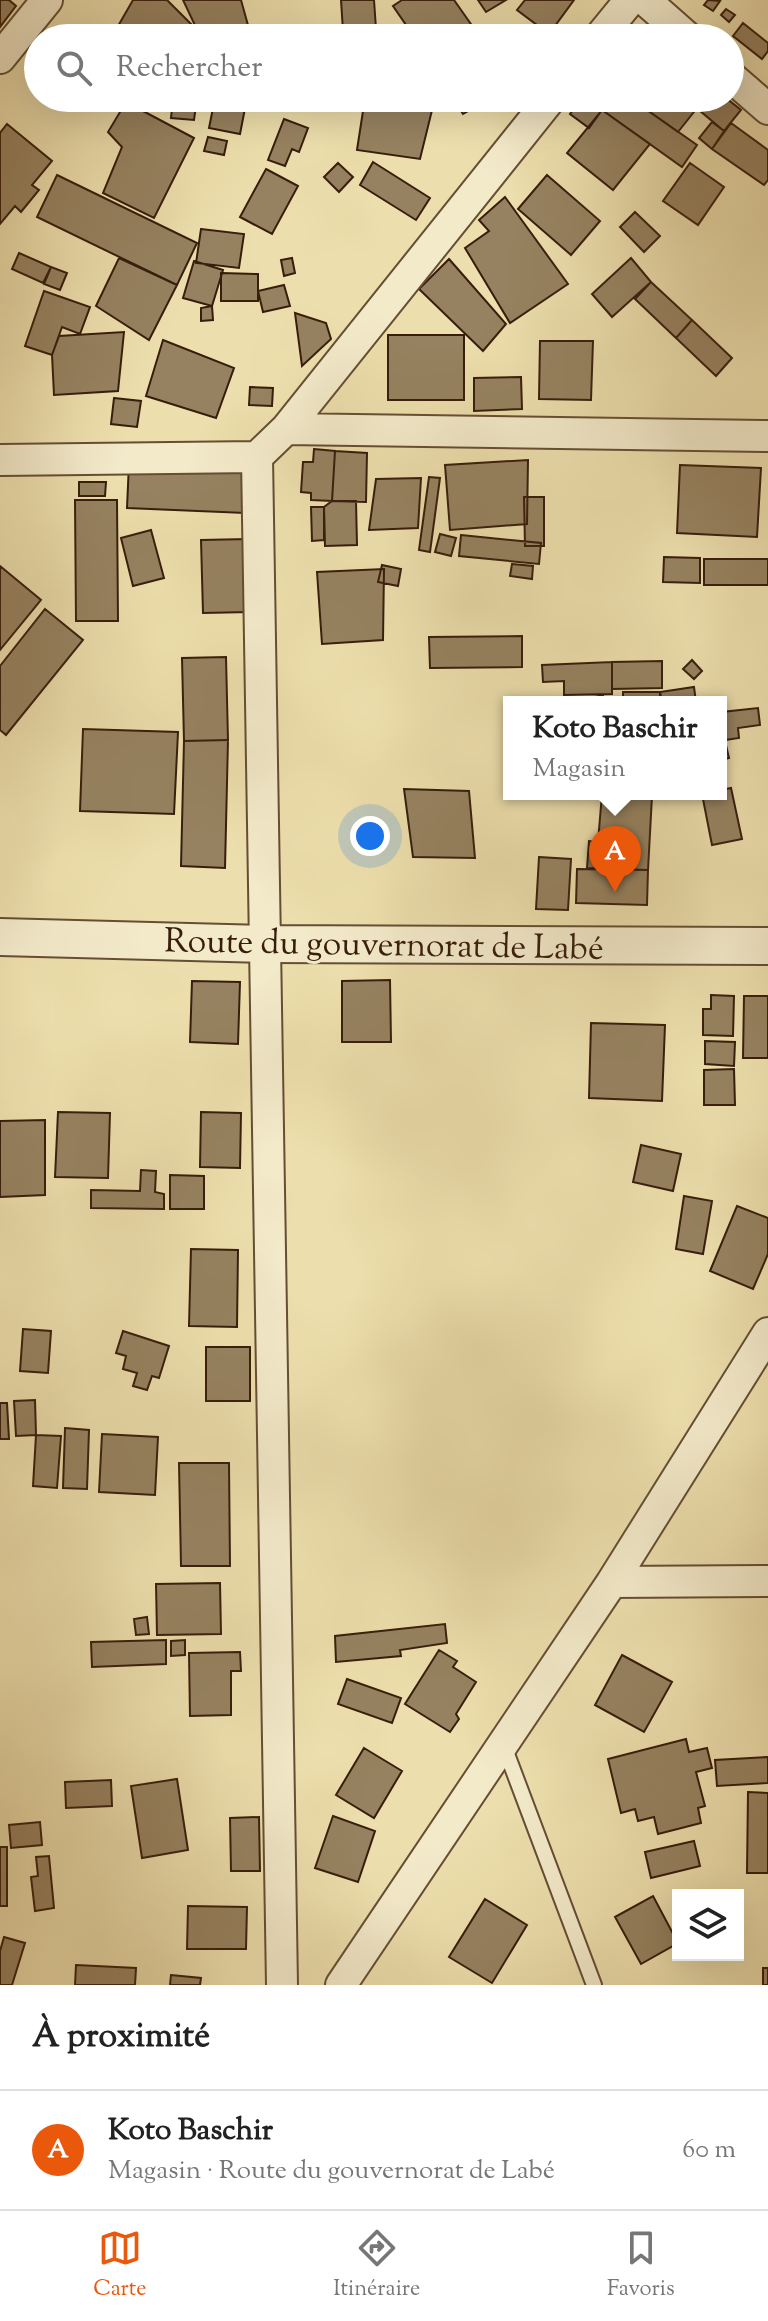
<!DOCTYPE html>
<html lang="fr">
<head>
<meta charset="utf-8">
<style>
  body { margin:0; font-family:"Sorts Mill Goudy",serif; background:#f2f2f2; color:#222 }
  .controls { position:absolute; right:24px; bottom:24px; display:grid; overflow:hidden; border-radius:0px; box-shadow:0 8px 32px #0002 }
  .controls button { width:72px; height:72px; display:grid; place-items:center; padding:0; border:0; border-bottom:2px solid #e0e0e0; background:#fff; color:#222; font:40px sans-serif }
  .you { position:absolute; left:370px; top:836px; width:28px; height:28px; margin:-20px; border:6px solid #fff; border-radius:50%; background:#1a73e8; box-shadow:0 0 0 12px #1a73e833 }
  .badge { display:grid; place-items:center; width:52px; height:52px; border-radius:50%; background:#ea580c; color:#fff; font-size:26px; font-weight:700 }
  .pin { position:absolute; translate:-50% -66px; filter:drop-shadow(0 2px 4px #0008) }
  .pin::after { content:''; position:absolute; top:42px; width:28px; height:24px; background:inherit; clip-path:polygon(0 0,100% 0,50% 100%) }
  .popup { position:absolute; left:503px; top:696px; width:224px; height:104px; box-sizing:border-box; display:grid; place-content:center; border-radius:0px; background:#fff; filter:drop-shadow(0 2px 6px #0005); font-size:26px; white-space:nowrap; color:#767676 }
  .popup b { font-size:30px; color:#222 }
  .popup::after { content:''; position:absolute; left:50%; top:100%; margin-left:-16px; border:16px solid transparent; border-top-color:#fff }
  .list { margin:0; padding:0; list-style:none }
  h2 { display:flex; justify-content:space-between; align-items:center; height:104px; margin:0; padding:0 32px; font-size:34px }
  h2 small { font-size:26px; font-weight:400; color:#767676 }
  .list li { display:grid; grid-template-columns:52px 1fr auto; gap:24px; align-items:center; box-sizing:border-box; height:120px; padding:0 32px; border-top:2px solid #e0e0e0 }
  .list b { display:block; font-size:30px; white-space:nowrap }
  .list p { margin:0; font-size:26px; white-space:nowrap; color:#767676 }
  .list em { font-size:26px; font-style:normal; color:#767676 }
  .icon { flex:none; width:44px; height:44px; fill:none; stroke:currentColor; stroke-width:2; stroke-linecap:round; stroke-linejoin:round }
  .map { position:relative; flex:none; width:768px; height:1985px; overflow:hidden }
  .search { position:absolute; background:#fff; box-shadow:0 8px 32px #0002; left:24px; right:24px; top:24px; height:88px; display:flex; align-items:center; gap:20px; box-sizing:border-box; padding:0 28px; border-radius:44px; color:#767676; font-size:30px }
  .sheet { height:224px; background:#fff }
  nav { display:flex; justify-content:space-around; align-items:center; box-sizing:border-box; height:112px; border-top:2px solid #e0e0e0; background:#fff; font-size:22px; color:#767676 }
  nav a { display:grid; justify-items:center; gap:4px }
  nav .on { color:#ea580c }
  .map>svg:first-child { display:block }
  .building { fill:#968260; stroke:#381d0c; stroke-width:2 }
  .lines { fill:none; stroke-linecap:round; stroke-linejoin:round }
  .service-casing { stroke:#654e34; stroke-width:18 }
  .minor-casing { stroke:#654e34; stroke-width:34 }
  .tertiary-casing { stroke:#654e34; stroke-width:40 }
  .service { stroke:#f3eaca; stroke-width:14 }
  .minor { stroke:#f3eaca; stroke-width:30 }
  .tertiary { stroke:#f3eaca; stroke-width:36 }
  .labels { text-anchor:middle; stroke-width:6; stroke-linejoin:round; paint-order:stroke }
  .street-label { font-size:34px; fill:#381d0c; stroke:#f3eaca }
</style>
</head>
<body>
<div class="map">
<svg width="768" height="1985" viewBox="0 0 768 1985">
  <rect width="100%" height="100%" fill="#eddfad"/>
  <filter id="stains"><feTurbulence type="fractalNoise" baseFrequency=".0025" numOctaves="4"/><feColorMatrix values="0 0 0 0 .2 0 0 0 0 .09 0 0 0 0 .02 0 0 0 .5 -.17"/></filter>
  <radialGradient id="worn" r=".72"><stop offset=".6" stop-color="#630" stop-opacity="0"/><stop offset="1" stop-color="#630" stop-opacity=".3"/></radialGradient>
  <path class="building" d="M0,0H9L16,6L0,27Z
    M133,0H167L192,25L185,38H120L114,33Z
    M183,0H241L249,29L238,38H201Z
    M341,0H374L376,29L343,31Z
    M402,0H454L473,27L458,38H415L393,6Z
    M478,0H506L486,12Z
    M525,0H574L549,34L517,10Z
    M708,0L720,1L713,11L704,5Z
    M726,9L735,15L729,22L721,15Z
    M743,23L768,43V51L762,59L733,36Z
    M473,27L480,38H458Z
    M173,98H197L194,120L171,118Z
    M215,98H247L240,134L209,128Z
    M365,98H435L420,159L357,150Z
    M453,98H491L463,114Z
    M582,98H630L697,145L682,167L602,110L589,128L570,114Z
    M630,98H705L678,132Z
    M709,98H726L741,110L724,131L699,110Z
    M126,102L194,138L154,218L103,193L122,147L108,132Z
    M602,110L650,144L613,190L567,153Z
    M284,119L308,128L299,152L292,149L285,166L268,160Z
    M712,122L724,131L712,149L699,138Z
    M731,123L768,150V180L764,185L712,149Z
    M7,124L52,161L32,185L39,190L21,212L15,206L0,224V133Z
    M208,137L227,141L224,155L204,151Z
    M373,162L430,198L416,220L360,185Z
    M338,163L353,177L339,192L324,177Z
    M690,163L724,187L698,225L663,201Z
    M266,169L298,186L272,234L240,217Z
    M57,175L197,243L177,285L37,217Z
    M547,175L600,221L571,255L518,209Z
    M505,197L568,284L510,323L465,248L489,231L479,220Z
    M635,212L660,236L644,252L620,227Z
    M201,229L244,234L239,268L196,263Z
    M19,253L51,267L43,283L12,269Z
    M119,258L177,285L149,340L96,306Z
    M292,258L295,273L284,276L281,260Z
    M631,258L651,282L612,317L592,294Z
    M449,259L506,324L483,351L419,289Z
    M194,261L223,270L212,306L183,298Z
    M51,267L67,273L60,290L44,284Z
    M221,273L258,274V301H221Z
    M651,282L692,320L676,338L635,299Z
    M284,285L290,306L263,312L258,291Z
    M44,291L90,307L80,334L62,327L52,355L25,346Z
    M212,306L213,320L201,321V308Z
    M295,313L326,323L331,339L302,366Z
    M692,320L732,358L716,376L676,338Z
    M124,332L118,391L54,395L52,355L59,336Z
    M388,335H464V400H388Z
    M163,340L234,368L216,418L146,396Z
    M540,341H593L591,400L539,399Z
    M521,377L522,409L474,411V378Z
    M250,387L273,388L272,406L249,405Z
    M114,398L141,401L137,427L111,424Z
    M314,449L335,451L332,501L311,500V493L301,492L303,462H313Z
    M335,451L367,453L366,502L332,501Z
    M528,460L527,524L450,530L445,465Z
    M129,463L247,468L245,513L127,508Z
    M680,465L761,468L757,537L677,533Z
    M429,477L440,478L430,552L419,550Z
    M421,478L418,528L369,530L376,479Z
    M79,482H106L105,496H79Z
    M524,497H544V546H525Z
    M75,500H117L118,621H76Z
    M332,501H356L357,545L325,546L324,507Z
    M311,507H324V540L312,541Z
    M151,530L164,578L133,586L121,538Z
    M440,534L456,538L451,556L435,552Z
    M461,535L541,543L539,564L459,556Z
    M248,539L250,612L203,613L201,540Z
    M664,557L700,558V583L663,582Z
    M704,559H768V585H704Z
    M512,564L533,566L532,579L510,576Z
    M382,565L401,569L398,586L378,582Z
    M0,566L41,600L0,650Z
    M384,569L383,640L322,644L317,572Z
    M45,609L83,640L6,735L0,730V666Z
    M522,636V667L430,668L429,637Z
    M226,657L228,740L184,741L182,658Z
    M692,660L702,671L694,679L683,669Z
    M662,661V688L612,689V662Z
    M612,662V694L564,695V681L543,682L542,665Z
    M694,687L696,702H662L660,692Z
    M623,692H660V702H623Z
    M603,696V702H566V701Z
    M758,708L760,725L738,728L739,738L725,740L722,712Z
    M721,724L729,758L721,760Z
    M83,729L178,732L174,814L80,811Z
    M228,740L225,868L181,866L184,741Z
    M731,788L742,839L712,845L702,794H721V790Z
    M404,789L469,791L475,858L413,857Z
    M602,794L652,796L648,870L587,868L589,841L598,842Z
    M539,857L571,859L568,910L536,909Z
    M577,869L648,870L647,905L576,903Z
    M390,980L391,1042H342V981Z
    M192,981L240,982L238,1044L190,1042Z
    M711,995L734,996L733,1036L703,1035V1009H711Z
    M744,996H768V1058H743Z
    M591,1023L665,1025L662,1101L589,1098Z
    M705,1041L735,1042L734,1066L705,1064Z
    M734,1069L735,1105H704V1070Z
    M58,1112L110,1113L108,1178L55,1177Z
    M201,1112L241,1113L240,1168L200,1167Z
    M45,1120V1195L0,1197V1121Z
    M641,1145L681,1154L673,1191L633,1182Z
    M141,1170L156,1171L155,1192L164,1194V1209L91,1208V1190L140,1191Z
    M170,1175L204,1176V1209H170Z
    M684,1196L712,1201L703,1254L676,1249Z
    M737,1206L768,1218V1254L753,1289L710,1271Z
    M191,1249L238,1250L237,1327L189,1326Z
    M23,1329L51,1331L48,1373L20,1371Z
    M123,1331L169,1346L159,1378L152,1376L147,1390L133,1386L137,1373L123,1369L126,1356L116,1353Z
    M206,1347H250V1401H206Z
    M35,1400L36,1435L16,1436L14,1401Z
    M0,1403H7L9,1439H0Z
    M65,1428L89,1430L87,1489L63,1488Z
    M102,1434L158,1437L155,1495L99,1492Z
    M36,1435L61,1436L57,1488L33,1486Z
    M179,1463H229L230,1566H181Z
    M220,1583L221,1634L157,1635L156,1584Z
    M147,1617L149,1634L136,1635L134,1619Z
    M445,1624L447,1643L400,1650L401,1656L336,1662L335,1636Z
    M166,1640V1664L92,1667L91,1642Z
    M185,1640V1655L171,1656V1641Z
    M439,1650L457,1661L453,1667L476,1682L456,1714L459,1719L450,1732L405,1704Z
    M240,1652L241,1671H231V1715L190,1716L189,1653Z
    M622,1655L672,1682L644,1732L595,1705Z
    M347,1679L401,1698L392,1723L338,1704Z
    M686,1739L689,1752L707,1748L712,1768L696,1772L705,1806L698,1808L701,1823L658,1834L654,1817L638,1821L635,1809L621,1813L608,1759Z
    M364,1748L402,1771L374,1818L336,1795Z
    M768,1757V1783L717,1786L715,1760Z
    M177,1779L188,1850L142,1858L131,1786Z
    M111,1780L112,1806L66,1808L65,1782Z
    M748,1792L768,1793V1873H747Z
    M333,1816L375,1831L358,1882L315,1868Z
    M259,1817L260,1871H231L230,1818Z
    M40,1822L42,1845L11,1848L9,1825Z
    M694,1841L700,1866L651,1878L645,1852Z
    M0,1847H7V1906H0Z
    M49,1856L54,1908L35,1911L31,1877L38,1876L36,1857Z
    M653,1896L678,1943L641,1964L615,1917Z
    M485,1899L527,1925L492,1983L449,1957Z
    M188,1906L247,1907L246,1949H187Z
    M4,1937L25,1943L12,1985H0V1951Z
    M76,1965L136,1968L135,1985H75Z
    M763,1968H768V1985H763Z
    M171,1975L201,1978L200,1985H170Z"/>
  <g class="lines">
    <defs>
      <path id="service" d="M504,1746L594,1985"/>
      <path id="minor" d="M645,0L688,38
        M599,38L630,0
        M0,58L47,0
        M730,76L768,109
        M286,429L768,436
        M257,457L282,1985
        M0,460L257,457L286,429L551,98
        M612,1582L768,1581
        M341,1985L612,1582L768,1333"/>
      <path id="tertiary" d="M0,937L265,944L768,946"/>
    </defs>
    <use href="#service" class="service-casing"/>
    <use href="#minor" class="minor-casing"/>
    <use href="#tertiary" class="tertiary-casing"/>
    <use href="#service" class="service"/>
    <use href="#minor" class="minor"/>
    <use href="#tertiary" class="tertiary"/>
  </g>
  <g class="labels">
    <g class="street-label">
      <text transform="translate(384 943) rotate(1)" y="12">Route du gouvernorat de Labé</text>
    </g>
  </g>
  <rect width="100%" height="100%" filter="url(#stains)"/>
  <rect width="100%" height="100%" fill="url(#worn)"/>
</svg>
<div class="controls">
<button><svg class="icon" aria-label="layers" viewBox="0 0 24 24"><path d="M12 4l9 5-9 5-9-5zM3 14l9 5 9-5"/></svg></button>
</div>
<div class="you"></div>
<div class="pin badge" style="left:615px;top:892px">A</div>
<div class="popup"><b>Koto Baschir</b>Magasin</div>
<div class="search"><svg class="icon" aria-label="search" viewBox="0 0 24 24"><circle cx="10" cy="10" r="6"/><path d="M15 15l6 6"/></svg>Rechercher</div>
</div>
<section class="sheet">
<h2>À proximité<small></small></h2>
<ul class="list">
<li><span class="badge">A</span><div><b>Koto Baschir</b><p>Magasin · Route du gouvernorat de Labé</p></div><em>60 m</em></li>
</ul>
</section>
<nav>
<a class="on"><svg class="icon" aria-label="map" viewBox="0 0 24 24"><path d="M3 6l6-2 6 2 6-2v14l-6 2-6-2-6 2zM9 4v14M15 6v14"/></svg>Carte</a>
<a><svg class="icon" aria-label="directions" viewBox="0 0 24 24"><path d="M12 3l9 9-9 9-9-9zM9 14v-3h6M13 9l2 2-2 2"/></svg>Itinéraire</a>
<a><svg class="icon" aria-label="saved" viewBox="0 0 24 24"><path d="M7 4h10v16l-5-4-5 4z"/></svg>Favoris</a>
</nav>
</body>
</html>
